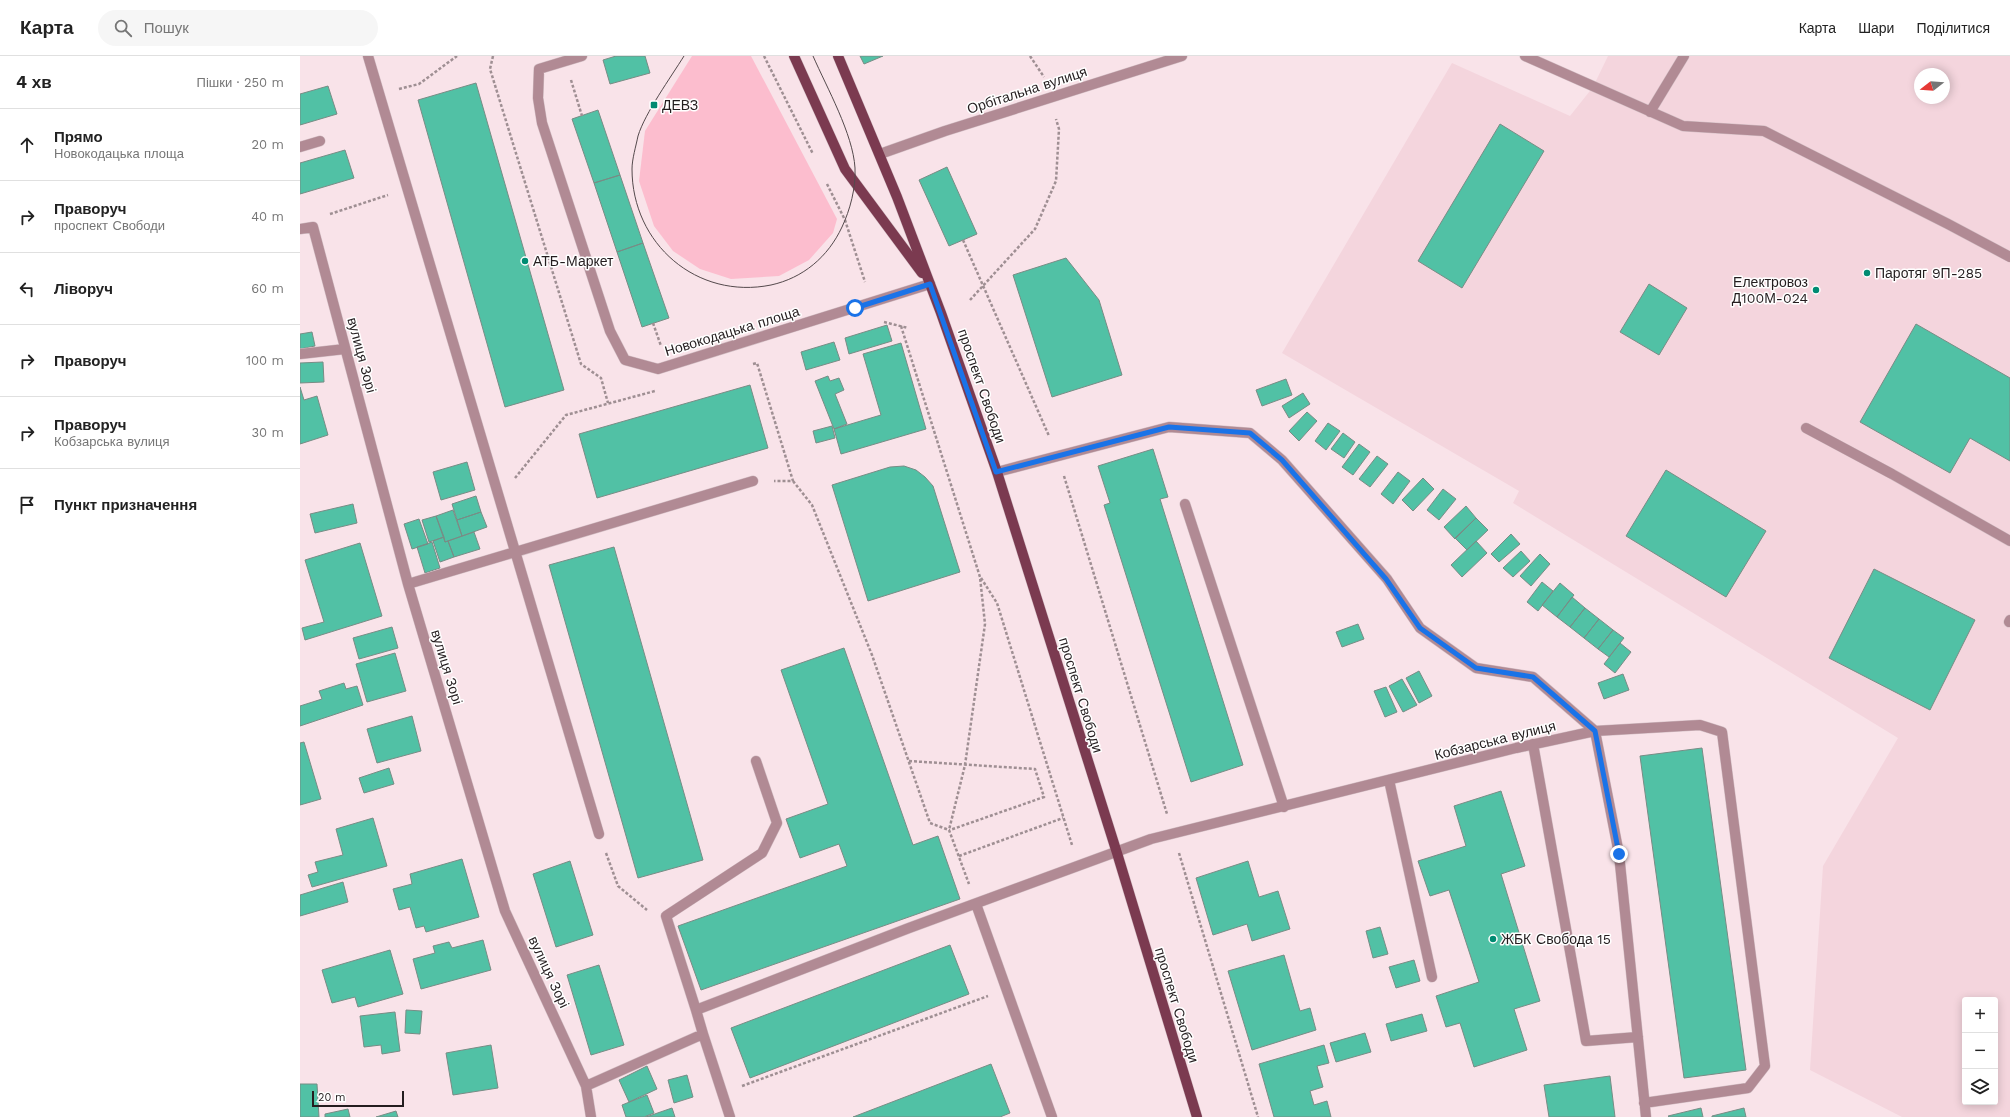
<!DOCTYPE html>
<html lang="uk">
<head>
<meta charset="utf-8">
<style>
  body { margin:0; font-family:"Work Sans",sans-serif; background:#f6f6f6; color:#222 }
  .controls { position:absolute; right:12px; bottom:12px; display:grid; overflow:hidden; border-radius:4px; box-shadow:0 2px 10px #0003 }
  .controls button { width:36px; height:36px; display:grid; place-items:center; padding:0; border:0; border-bottom:1px solid #e0e0e0; background:#fff; color:#222; font:20px sans-serif }
  .compass { position:absolute; left:1614px; top:12px; width:36px; height:36px; border-radius:50%; background:#fff; box-shadow:0 2px 10px #0003; rotate:253deg }
  .scale { position:absolute; left:12px; bottom:10px; width:92px; box-sizing:border-box; padding-left:4px; border:2px solid #241d1f; border-top:0; font-size:11px; line-height:14px; white-space:nowrap; color:#241d1f; -webkit-text-stroke:3px #fff; paint-order:stroke }
  .stop { position:absolute; width:12px; height:12px; margin:-9px; border:3px solid #1a73e8; border-radius:50%; background:#fff }
  .stop.end { background:#1a73e8; border-color:#fff; box-shadow:0 1px 4px #0008 }
  .list { margin:0; padding:0; list-style:none }
  h2 { display:flex; justify-content:space-between; align-items:center; height:52px; margin:0; padding:0 16px; font-size:17px }
  h2 small { font-size:13px; font-weight:400; color:#767676 }
  .list li { display:grid; grid-template-columns:26px 1fr auto; gap:12px; align-items:center; box-sizing:border-box; height:72px; padding:0 16px; border-top:1px solid #e0e0e0 }
  .list b { display:block; font-size:15px; white-space:nowrap }
  .list p { margin:0; font-size:13px; white-space:nowrap; color:#767676 }
  .list em { font-size:13px; font-style:normal; color:#767676 }
  .icon { flex:none; width:22px; height:22px; fill:none; stroke:currentColor; stroke-width:2; stroke-linecap:round; stroke-linejoin:round }
  .map { position:relative; flex:none; width:1710px; height:1061px; overflow:hidden }
  header { display:flex; align-items:center; gap:24px; box-sizing:border-box; height:56px; padding:0 20px; background:#fff; border-bottom:1px solid #e0e0e0 }
  header strong { font-size:19px }
  nav { display:flex; gap:22px; margin-inline-start:auto; font-size:14px }
  .search { width:280px; height:36px; background:#f6f6f6; display:flex; align-items:center; gap:10px; box-sizing:border-box; padding:0 14px; border-radius:22px; color:#767676; font-size:15px }
  main { display:flex }
  aside { flex:1; background:#fff }
  .map>svg:first-child { display:block }
  .built { fill:#f4d5dd; fill-rule:evenodd }
  .green { fill:#fcbdce }
  .building { fill:#51c1a5; stroke:#788c85 }
  .lines { fill:none; stroke-linecap:round; stroke-linejoin:round }
  .minor-casing { stroke:#d3bfc5; stroke-width:11 }
  .major-casing { stroke:#d3bfc5; stroke-width:11 }
  .path { stroke:#9f8f93; stroke-width:2.5; stroke-dasharray:3 2; stroke-linecap:butt }
  .minor { stroke:#b18a94; stroke-width:10 }
  .major { stroke:#7b3a50; stroke-width:10 }
  .tram { stroke:#54494c; stroke-width:1 }
  .route { stroke:#1a73e8; stroke-width:5 }
  .poi-dot { fill:#008b72; stroke:#fff; stroke-width:1.5 }
  .labels { text-anchor:middle; stroke-width:3; stroke-linejoin:round; paint-order:stroke }
  .street-label { font-size:14px; fill:#241d1f; stroke:#fff }
  .poi-label { font-size:14px; fill:#241d1f; stroke:#fff; text-anchor:start }
</style>
</head>
<body>
<header>
<strong>Карта</strong>
<div class="search"><svg class="icon" aria-label="search" viewBox="0 0 24 24"><circle cx="10" cy="10" r="6"/><path d="M15 15l6 6"/></svg>Пошук</div>
<nav><a>Карта</a><a>Шари</a><a>Поділитися</a></nav>
</header>
<main>
<aside>
<h2>4 хв<small>Пішки · 250 m</small></h2>
<ul class="list">
<li><svg class="icon" aria-label="ahead" viewBox="0 0 24 24"><path d="M12 20V5M6 11l6-6 6 6"/></svg><div><b>Прямо</b><p>Новокодацька площа</p></div><em>20 m</em></li>
<li><svg class="icon" aria-label="right" viewBox="0 0 24 24"><path d="M7 20v-9h11M14 6l5 5-5 5"/></svg><div><b>Праворуч</b><p>проспект Свободи</p></div><em>40 m</em></li>
<li><svg class="icon" aria-label="left" viewBox="0 0 24 24"><path d="M17 20v-9H6M10 6l-5 5 5 5"/></svg><div><b>Ліворуч</b></div><em>60 m</em></li>
<li><svg class="icon" aria-label="right" viewBox="0 0 24 24"><path d="M7 20v-9h11M14 6l5 5-5 5"/></svg><div><b>Праворуч</b></div><em>100 m</em></li>
<li><svg class="icon" aria-label="right" viewBox="0 0 24 24"><path d="M7 20v-9h11M14 6l5 5-5 5"/></svg><div><b>Праворуч</b><p>Кобзарська вулиця</p></div><em>30 m</em></li>
<li><svg class="icon" aria-label="arrive" viewBox="0 0 24 24"><path d="M6 21V4h12l-3 4 3 4H6"/></svg><div><b>Пункт призначення</b></div></li>
</ul>
</aside>
<div class="map">
<svg width="1710" height="1061" viewBox="0 0 1710 1061">
  <rect width="100%" height="100%" fill="#f9e3e9"/>
  <path class="built" d="M1308,0H1710V1061H1602L1510,1014L1523,810L1598,682L1213,447L1219,435L982,297L1152,7L1270,60L1293,31ZM1620,18H1644V42H1620ZM1665,944H1695V1046H1665Z"/>
  <path class="green" d="M392,0H451L537,163L533,177L509,204L479,220L431,223L400,213L373,195L354,170L339,125L345,75Z"/>
  <path class="building" d="M316,0H345L350,17L310,28L303,4Z
    M560,0H583L564,8Z
    M176,27L264,334L205,351L118,44Z
    M28,30L37,58L0,69V38Z
    M298,54L320,119L294,127L272,63Z
    M1200,68L1244,95L1162,232L1118,205Z
    M45,94L54,122L0,138V107Z
    M647,111L677,178L649,190L619,124Z
    M320,119L343,187L317,196L294,127Z
    M343,187L369,262L342,271L317,196Z
    M766,202L799,244L822,319L752,341L713,219Z
    M1349,228L1387,252L1359,299L1320,276Z
    M1616,268L1710,322V405L1670,382L1650,417L1560,366Z
    M587,269L592,285L549,298L545,282Z
    M12,276L15,290L0,293V278Z
    M534,286L540,304L506,314L501,296Z
    M601,287L626,373L541,398L534,373L581,359L563,298Z
    M23,306L24,326L0,327V307Z
    M528,320L530,325L539,322L544,334L535,338L547,368L534,373L515,325Z
    M986,323L992,339L962,350L956,334Z
    M450,329L468,392L297,442L279,378Z
    M0,331L4,344L17,340L28,379L0,388Z
    M1003,337L1010,348L989,362L982,350Z
    M1007,356L1017,365L999,385L989,375Z
    M1028,367L1040,375L1026,394L1015,385Z
    M532,370L535,382L516,387L513,375Z
    M1043,377L1055,386L1044,402L1031,393Z
    M1059,388L1070,396L1053,419L1042,411Z
    M853,393L868,441L860,443L943,709L891,726L804,449L810,447L798,410Z
    M1077,400L1088,408L1070,431L1059,423Z
    M167,406L175,434L141,444L133,416Z
    M604,410L616,414L625,421L633,430L660,516L568,545L532,429L590,411Z
    M1366,414L1466,475L1426,541L1326,480Z
    M1098,416L1110,425L1093,448L1081,438Z
    M1123,422L1134,433L1113,455L1102,444Z
    M1143,433L1156,443L1139,464L1127,454Z
    M176,440L181,456L157,464L152,448Z
    M53,448L57,467L15,477L10,458Z
    M1166,450L1176,462L1155,483L1144,471Z
    M153,454L162,480L145,486L136,460Z
    M181,456L187,471L162,480L157,464Z
    M136,460L144,481L129,486L122,464Z
    M1176,462L1188,474L1167,494L1155,482Z
    M119,463L128,488L112,493L104,468Z
    M174,476L180,493L154,501L148,485Z
    M1211,478L1220,488L1199,506L1191,498Z
    M144,481L145,486L148,485L154,501L140,506L133,485Z
    M1176,485L1187,497L1162,521L1151,509Z
    M132,486L140,512L125,517L117,491Z
    M60,487L82,560L5,584L2,572L24,566L5,504Z
    M314,491L403,804L338,822L249,509Z
    M1221,495L1230,505L1213,521L1203,512Z
    M1240,498L1250,508L1231,530L1220,520Z
    M1574,513L1675,564L1630,654L1529,602Z
    M1242,526L1253,535L1238,555L1227,546Z
    M1260,527L1274,539L1257,561L1242,549Z
    M1272,541L1285,552L1270,571L1257,561Z
    M1285,552L1299,563L1284,582L1270,571Z
    M1299,563L1313,574L1298,593L1284,582Z
    M1058,568L1064,583L1042,591L1036,576Z
    M92,571L98,592L59,603L53,582Z
    M1313,574L1324,582L1309,601L1298,593Z
    M1320,587L1331,596L1315,617L1304,608Z
    M544,592L613,789L638,780L660,843L401,934L378,870L547,810L539,788L500,802L486,763L528,748L481,614Z
    M95,597L106,635L67,646L56,608Z
    M1119,615L1132,640L1119,647L1106,622Z
    M1323,618L1329,634L1304,643L1298,627Z
    M1102,623L1117,649L1103,656L1089,630Z
    M44,627L46,633L57,630L63,649L0,670V650L22,643L19,635Z
    M1086,631L1097,656L1085,661L1074,635Z
    M112,660L121,695L77,707L67,673Z
    M4,686L21,743L0,749V687Z
    M1402,692L1446,1014L1384,1022L1340,700Z
    M89,712L94,728L64,737L59,722Z
    M1201,735L1225,810L1201,818L1240,945L1214,953L1227,994L1174,1011L1160,967L1146,971L1136,940L1179,926L1149,834L1130,840L1118,805L1166,790L1154,750Z
    M73,762L87,810L12,831L8,819L18,816L15,806L43,799L36,773Z
    M162,803L179,861L126,876L124,870L116,872L110,851L99,854L93,833L112,828L110,818Z
    M270,805L293,879L256,891L233,818Z
    M948,805L959,841L978,835L990,873L952,885L947,868L913,879L896,822Z
    M43,826L48,846L0,860V839Z
    M1080,871L1088,898L1073,902L1066,875Z
    M183,884L191,914L121,933L113,903L135,897L133,890L149,886L152,892Z
    M650,889L669,938L450,1022L431,972Z
    M90,894L103,938L58,951L55,941L32,947L22,914Z
    M984,899L1000,955L1010,952L1016,974L952,994L928,915Z
    M1114,904L1120,925L1096,932L1089,911Z
    M299,909L324,989L291,999L267,919Z
    M106,954L122,955L120,978L105,977Z
    M95,956L100,995L82,998L81,989L64,991L60,960Z
    M1122,958L1127,975L1091,985L1086,968Z
    M1065,977L1071,996L1036,1006L1030,987Z
    M191,989L198,1032L153,1039L146,997Z
    M1024,989L1029,1007L1017,1010L1023,1031L1010,1035L1014,1049L1027,1045L1031,1061H974L959,1008Z
    M691,1008L710,1057L700,1061H553Z
    M347,1010L357,1033L329,1046L319,1024Z
    M387,1019L393,1041L374,1047L368,1024Z
    M1310,1020L1315,1061H1249L1244,1029Z
    M0,1028H17L19,1061H0Z
    M347,1039L354,1057L344,1061H326L322,1049Z
    M372,1052L375,1061H346Z
    M1401,1052L1403,1061H1369L1368,1060Z
    M1444,1052L1446,1061H1412V1060Z
    M48,1053L50,1061H25V1058Z
    M96,1055L98,1061H76Z"/>
  <g class="lines">
    <defs>
      <path id="minor" d="M68,0L299,778
        M282,0L239,13L238,42L242,67L310,275L325,304L358,313L630,228
        M1225,0L1383,70L1464,75L1648,168L1710,201
        M1350,56L1384,0
        M0,91L20,85
        M580,98L645,75L882,0
        M0,173L13,171L108,528L205,855L286,1030L291,1061
        M0,298L45,293
        M1506,372L1592,418L1710,485
        M697,416L869,371L950,377L982,404L1087,523L1120,572L1176,612L1233,621L1295,675L1400,669L1422,676L1465,1010L1448,1032L1344,1047
        M885,448L984,751
        M108,528L453,425
        M1709,566L1710,564
        M1233,688L1286,985L1338,981
        M1089,724L1132,921
        M676,848L752,1061
        M396,954L366,860L462,797L477,767L456,705
        M403,978L396,954L609,872L851,783L1216,692L1295,675L1319,798L1346,1061
        M286,1030L403,978L430,1061"/>
      <path id="major" d="M494,0L545,113L622,217
        M538,0L597,141L641,257L697,416L817,797L897,1061"/>
    </defs>
    <use href="#minor" class="minor-casing"/>
    <use href="#major" class="major-casing"/>
    <path class="path" d="M193,0L190,13L281,308L301,322L308,347
      M464,0L513,98
      M730,0L744,21
      M271,24L282,60
      M99,33L119,28L157,0
      M527,128L545,164L565,226
      M30,158L88,139
      M663,184L749,380
      M670,244L735,173L756,125L759,73L756,63
      M584,266L608,272
      M353,267L361,290
      M601,270L680,521L685,568L665,709L649,774
      M453,308L457,307L493,425H474
      M764,420L867,758
      M215,422L266,359L355,335
      M493,425L512,449L572,599L630,767L649,774L669,828
      M681,522L697,547L772,789
      M609,705L735,713L744,741L650,774
      M306,797L318,830L347,854
      M879,797L958,1061
      M659,800L763,762
      M442,1030L688,940"/>
    <use href="#minor" class="minor"/>
    <use href="#major" class="major"/>
    <path class="tram" d="M384,0C371,21 345,57 338,80C336,90 332,103 332,113C332,188 397,244 471,229C503,222 528,201 542,171C550,154 556,132 555,112C553,78 527,32 513,0"/>
  </g>
  <g class="lines">
    <path class="route" d="M555,252L630,228L696,416L869,371L950,377L982,404L1086,523L1120,572L1176,612L1233,621L1295,675L1319,798"/>
  </g>
  <g class="poi-dot">
    <rect x="350" y="45" width="8" height="8" rx="2"/>
    <circle cx="225" cy="205" r="4"/>
    <circle cx="1567" cy="217" r="4"/>
    <circle cx="1516" cy="234" r="4"/>
    <circle cx="1193" cy="883" r="4"/>
  </g>
  <g class="labels">
    <g class="street-label">
      <text transform="translate(727 34) rotate(-18)" y="5">Орбітальна вулиця</text>
      <text transform="translate(432 275) rotate(-17)" y="5">Новокодацька площа</text>
      <text transform="translate(62 299) rotate(75)" y="5">вулиця Зорі</text>
      <text transform="translate(682 330) rotate(71)" y="5">проспект Свободи</text>
      <text transform="translate(147 611) rotate(73)" y="5">вулиця Зорі</text>
      <text transform="translate(781 639) rotate(73)" y="5">проспект Свободи</text>
      <text transform="translate(1195 684) rotate(-14)" y="5">Кобзарська вулиця</text>
      <text transform="translate(249 916) rotate(65)" y="5">вулиця Зорі</text>
      <text transform="translate(877 949) rotate(73)" y="5">проспект Свободи</text>
    </g>
    <g class="poi-label">
      <text x="362" y="54">ДЕВЗ</text>
      <text x="233" y="210">АТБ-Маркет</text>
      <text x="1575" y="222">Паротяг 9П-285</text>
      <text x="1508" y="231" text-anchor="end">Електровоз<tspan x="1508" dy="16">Д100М-024</tspan></text>
      <text x="1201" y="888">ЖБК Свобода 15</text>
    </g>
  </g>
</svg>
<div class="controls">
<button>+</button>
<button>−</button>
<button><svg class="icon" aria-label="layers" viewBox="0 0 24 24"><path d="M12 4l9 5-9 5-9-5zM3 14l9 5 9-5"/></svg></button>
</div>
<svg class="compass" viewBox="-18 -18 36 36"><path d="M0-13l5 13h-10z" fill="#e53935"/><path d="M0 13l5-13h-10z" fill="#767676"/></svg>
<div class="scale">20 m</div>
<div class="stop" style="left:555px;top:252px"></div>
<div class="stop end" style="left:1319px;top:798px"></div>
</div>
</main>
</body>
</html>
